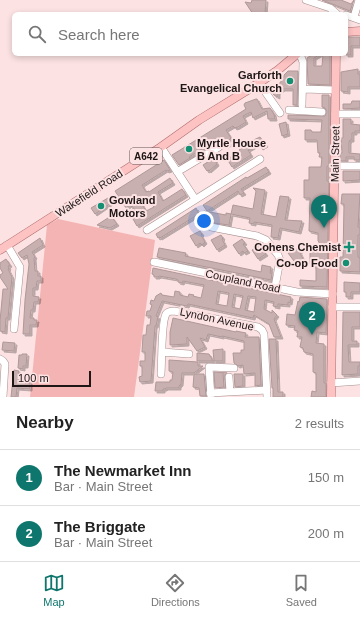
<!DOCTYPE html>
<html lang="en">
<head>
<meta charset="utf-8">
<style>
  body { margin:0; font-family:Arial,sans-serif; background:#f6f6f6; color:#222 }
  .scale { position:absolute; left:12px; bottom:10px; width:79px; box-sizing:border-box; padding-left:4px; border:2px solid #1f1616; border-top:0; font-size:11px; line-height:14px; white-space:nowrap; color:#1f1616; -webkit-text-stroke:3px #fce2e2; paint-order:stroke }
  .you { position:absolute; left:204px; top:221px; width:14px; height:14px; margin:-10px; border:3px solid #fff; border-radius:50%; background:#1a73e8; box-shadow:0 0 0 6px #1a73e833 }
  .badge { display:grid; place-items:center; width:26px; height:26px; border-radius:50%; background:#0f766e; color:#fff; font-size:13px; font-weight:700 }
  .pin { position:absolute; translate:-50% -33px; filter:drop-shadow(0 1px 2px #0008) }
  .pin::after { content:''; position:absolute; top:21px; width:14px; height:12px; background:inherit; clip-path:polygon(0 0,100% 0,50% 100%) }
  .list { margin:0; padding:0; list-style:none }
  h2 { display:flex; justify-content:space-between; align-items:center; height:52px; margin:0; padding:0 16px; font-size:17px }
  h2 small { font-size:13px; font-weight:400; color:#767676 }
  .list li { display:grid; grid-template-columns:26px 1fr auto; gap:12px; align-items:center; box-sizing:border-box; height:56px; padding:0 16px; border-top:1px solid #e0e0e0 }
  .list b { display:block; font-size:15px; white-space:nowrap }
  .list p { margin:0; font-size:13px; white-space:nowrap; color:#767676 }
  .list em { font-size:13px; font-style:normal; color:#767676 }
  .icon { flex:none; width:22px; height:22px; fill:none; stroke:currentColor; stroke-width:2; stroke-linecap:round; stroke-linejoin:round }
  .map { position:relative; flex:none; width:360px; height:397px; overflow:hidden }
  .search { position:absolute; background:#fff; box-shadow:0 2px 6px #0003; left:12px; right:12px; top:12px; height:44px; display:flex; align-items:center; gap:10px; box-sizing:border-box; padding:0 14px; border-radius:6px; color:#767676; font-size:15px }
  .sheet { height:164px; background:#fff }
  nav { display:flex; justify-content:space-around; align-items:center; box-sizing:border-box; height:56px; border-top:1px solid #e0e0e0; background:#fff; font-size:11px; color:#767676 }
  nav a { display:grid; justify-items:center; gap:2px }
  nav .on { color:#0f766e }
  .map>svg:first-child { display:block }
  .park { fill:#f4b4b4 }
  .building { fill:#c9b0b0; stroke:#b09898; fill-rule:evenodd; filter:url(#shadow) }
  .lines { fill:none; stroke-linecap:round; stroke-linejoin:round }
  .minor-casing { stroke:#a68f8e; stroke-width:8 }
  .major-casing { stroke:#ae6c6c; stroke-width:9 }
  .minor { stroke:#fff; stroke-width:7 }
  .major { stroke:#fdc3c3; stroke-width:8 }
  .poi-dot { fill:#138f74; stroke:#fce2e2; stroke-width:1.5 }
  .labels { text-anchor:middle; stroke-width:4; stroke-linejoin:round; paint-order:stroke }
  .shield { fill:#fce2e2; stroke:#615353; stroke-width:1 }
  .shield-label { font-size:10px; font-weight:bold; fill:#1f1616 }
  .poi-label { font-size:11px; font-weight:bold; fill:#1f1616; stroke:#fce2e2; text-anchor:end }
  .street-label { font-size:11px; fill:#1f1616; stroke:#fce2e2 }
</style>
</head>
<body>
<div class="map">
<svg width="360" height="397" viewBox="0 0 360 397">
  <defs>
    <filter id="shadow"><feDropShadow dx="2" dy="2" stdDeviation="0" flood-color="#0004"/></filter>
  </defs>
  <rect width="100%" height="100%" fill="#fce2e2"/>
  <path class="park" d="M58,219L155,240L134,397H30L47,225Z"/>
  <path class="building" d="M252,0H266L265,14H253L245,2L251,3Z
    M322,0H341L351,4L354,0L350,11Z
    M346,37H360V46H351V55H346Z
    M313,54H321L314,58V66H322L323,54H330V85L308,84L307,58Z
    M358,69V74H360V87H348V92L341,91V72Z
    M288,71H298L297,105H293V89H283L278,92V97L274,95L270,90L281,82V77H284V75Z
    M322,95H329V166H327V181H329L327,287L300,286V280L316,281V268H315V264H310V252H319V242L318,241V233L309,231L310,198H304V180H309V167H321L322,157H319L320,153H318L317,140H305V130H311L312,132H321L322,120L288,119V115L325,116L327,112L325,108L322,107Z
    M256,99H257L262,109L270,108L274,114L275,119H268L267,111L253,118L251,112L243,116L246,122L238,127L235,128L233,126L226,130L231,138L228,141L230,144L226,146L220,138L189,157L190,158L179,165L172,155L246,109L244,105L245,103Z
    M352,101H360V108L343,109V104H351Z
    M343,119H351V124L360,125V131H355V133H352V140H350L349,142V153L360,154V160H354V157H346V161H340V153H342L341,138H343Z
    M286,122L288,134L282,136L279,124Z
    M260,137L266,145L261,148L258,144L248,150L251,155L232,167L227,159L240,152L239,150L248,144L247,143Z
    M214,158L217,164L209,171V170L207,171L203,165Z
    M164,160L170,170L167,171L166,170L142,185L146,192L149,191V192L170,178L173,183L158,192L163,201L182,189L186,195L137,226L133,219L139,216L132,206L131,207L130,205L126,208L115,191ZM147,197L154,207L146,211L140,201Z
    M266,167L269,172L241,189L244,193L240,195L238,191L207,211L203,205L246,177L247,178Z
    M343,171H360V180L343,181Z
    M253,188L265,190L261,214L276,217L280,196L289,197L285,220L302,221L299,232L280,228L278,238L271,237L272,225L254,222V224L249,223L250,218L231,214L233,205L253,209L256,191Z
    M342,194H360L358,227H360V235H358V257L360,258V272L340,271V257H343L344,204H341Z
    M108,198L111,203L95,214L91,208Z
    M196,208L199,214L160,238V237L158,238L156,234Z
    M204,211L226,215V213L231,214L229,225L214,223L211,217L207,215L204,216L199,221L197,217Z
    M111,216L117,224L110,228L97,225Z
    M200,231L202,234L201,235L205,242L202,245L200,243L196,246L190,236Z
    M221,235L223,238L222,239L225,245L217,250L211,240Z
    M40,238L43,245L32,252L35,257L34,258L35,271H38V276H41V281H37L36,288H33V296L39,297L38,302H34L33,310H31L30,318H34V320H37L36,325H30V334H23L25,300L29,264L27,255L22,258L18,253Z
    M242,239L245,243L243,244L248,251L244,253L243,251L239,254L233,245Z
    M262,244L264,248L262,249L266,254L258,259L252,250Z
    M299,247L301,251H299L303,259L299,261L298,259L294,261L288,253Z
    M159,248L186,253L185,256L261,272L262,265L271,267L270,273L272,274L271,280L157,257Z
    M6,259L10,265L8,266L9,268L8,269L12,277L8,318H6L5,332L0,331V321L3,289H8L0,277V275L3,273L0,268V263Z
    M153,268L291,297L290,303L288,302V305L278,304V307L273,306L274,302L265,300L264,309L272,313V310L277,315L274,319L281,337H274L269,324L254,315L253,318L188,304L187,306L162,301L156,316L158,317L156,326H155L151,381L140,382L139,377L142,376V366H140V361H145V352H142L143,335H146L147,325H150L151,316H146L147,311H150L152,305L150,304L151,300L154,301L156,296L161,293L162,295L174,297L175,291L180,292V295L188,297L189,294L194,295L193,296L201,298L204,285L183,281L182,283L178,282V280L176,279L159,276L158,277H154V275L152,274ZM218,291L229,293L227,306L216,304ZM234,294L243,296L240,309L232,307ZM248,296L256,297L254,312L245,310Z
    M344,282L360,283V292H351V297H346V292H344Z
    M300,297L327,299L326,333L317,332L316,343L324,344V383H326V397H311L312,391L316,392V373L313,372V354L304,352L303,348L300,347L302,337H297L298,331L294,330L295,326L286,325L287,314L295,315L298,301L299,302ZM303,303H316L315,312L312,311L311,317L301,316Z
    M343,312H360V327H352V341H357V345H348L349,362H360V366H358V374L342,375Z
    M173,318L236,332V331L246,333L245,337H259L261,385L255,386V373L244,374L243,365L238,366L234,363L233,353H241V350H244V341L222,336V337L208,334L206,340L200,338L205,347L197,351L187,337V344L170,345V332Z
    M269,339H276L278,392H283V397H273V388H272Z
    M3,342L15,343L14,351L2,350Z
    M223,349V361H214L213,350Z
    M197,353L209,354L213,361H197Z
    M22,354H27L26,366H23V369L18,368L19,355H22Z
    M169,360L198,362V366H203L194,373H182L181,384L179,386V388H166L165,389H163V391H155L156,382H170V380H172L173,372L169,371Z
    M14,370L19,371L18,381L30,382V389L17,388L16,397H11Z
    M214,372L227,373H223L224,387L215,388Z
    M194,374H204L206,396H200L199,388L193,387Z
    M234,374H243V386L235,387Z"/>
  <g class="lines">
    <defs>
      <path id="minor" d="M306,0L330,8L337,14
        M346,15L360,20
        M354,17L359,0
        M300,54L303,62L302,105
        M259,83L280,113
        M303,89L335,90
        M289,110L322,112
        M335,114H360
        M161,147L195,199
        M334,166H360
        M177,172L219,147
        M207,220L211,227L257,236L266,240L278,255L280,260L275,287
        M147,230L260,159
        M7,245L20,267L14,329
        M154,262L297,292L333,294
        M332,307H360
        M162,352L189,354
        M0,359L3,361L5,364L3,397
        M161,374C162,362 161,323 166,314C168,311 171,311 174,311L258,327L262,330L264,334L267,397
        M229,377L230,392
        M331,383L360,381
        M210,393L267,390
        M211,397L209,367L234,368"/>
      <path id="major" d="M346,32L360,31
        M0,250L161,147L199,120L259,83L278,70L297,54
        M331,397L336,54"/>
    </defs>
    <use href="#minor" class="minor-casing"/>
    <use href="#major" class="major-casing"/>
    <use href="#minor" class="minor"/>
    <use href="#major" class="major"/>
  </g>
  <g class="poi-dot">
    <circle cx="290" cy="81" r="4"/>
    <circle cx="189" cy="149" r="4"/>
    <circle cx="101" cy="206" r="4"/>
    <path d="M347 241h4v4h4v4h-4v4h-4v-4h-4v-4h4z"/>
    <circle cx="346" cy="263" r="4"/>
  </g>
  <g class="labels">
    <rect class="shield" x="130" y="148" width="32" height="16" rx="3"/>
    <g class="shield-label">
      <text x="146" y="160">A642</text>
    </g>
    <g class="poi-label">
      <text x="282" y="79">Garforth<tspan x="282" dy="13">Evangelical Church</tspan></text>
      <text x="197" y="147" text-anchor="start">Myrtle House<tspan x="197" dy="13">B And B</tspan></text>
      <text x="109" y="204" text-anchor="start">Gowland<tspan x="109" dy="13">Motors</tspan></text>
      <text x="341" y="251">Cohens Chemist</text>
      <text x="338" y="267">Co-op Food</text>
    </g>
    <g class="street-label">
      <text transform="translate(335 154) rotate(-89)" y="4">Main Street</text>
      <text transform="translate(89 193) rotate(-33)" y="4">Wakefield Road</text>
      <text transform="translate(243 281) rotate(12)" y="4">Coupland Road</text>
      <text transform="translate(217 319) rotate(12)" y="4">Lyndon Avenue</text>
    </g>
  </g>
</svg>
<div class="scale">100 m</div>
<div class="you"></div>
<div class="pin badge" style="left:324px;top:228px">1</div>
<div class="pin badge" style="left:312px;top:335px">2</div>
<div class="search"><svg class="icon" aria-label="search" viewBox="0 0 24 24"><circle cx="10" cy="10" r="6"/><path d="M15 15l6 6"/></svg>Search here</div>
</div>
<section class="sheet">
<h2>Nearby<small>2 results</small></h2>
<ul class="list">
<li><span class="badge">1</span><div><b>The Newmarket Inn</b><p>Bar · Main Street</p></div><em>150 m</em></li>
<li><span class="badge">2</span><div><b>The Briggate</b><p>Bar · Main Street</p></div><em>200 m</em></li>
</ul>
</section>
<nav>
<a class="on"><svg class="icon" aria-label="map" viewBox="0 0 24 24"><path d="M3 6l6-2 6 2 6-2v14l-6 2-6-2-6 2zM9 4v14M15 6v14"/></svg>Map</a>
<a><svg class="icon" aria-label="directions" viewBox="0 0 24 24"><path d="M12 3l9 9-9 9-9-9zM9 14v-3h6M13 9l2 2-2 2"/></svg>Directions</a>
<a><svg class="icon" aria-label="saved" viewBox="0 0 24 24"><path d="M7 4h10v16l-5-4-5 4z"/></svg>Saved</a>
</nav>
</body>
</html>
